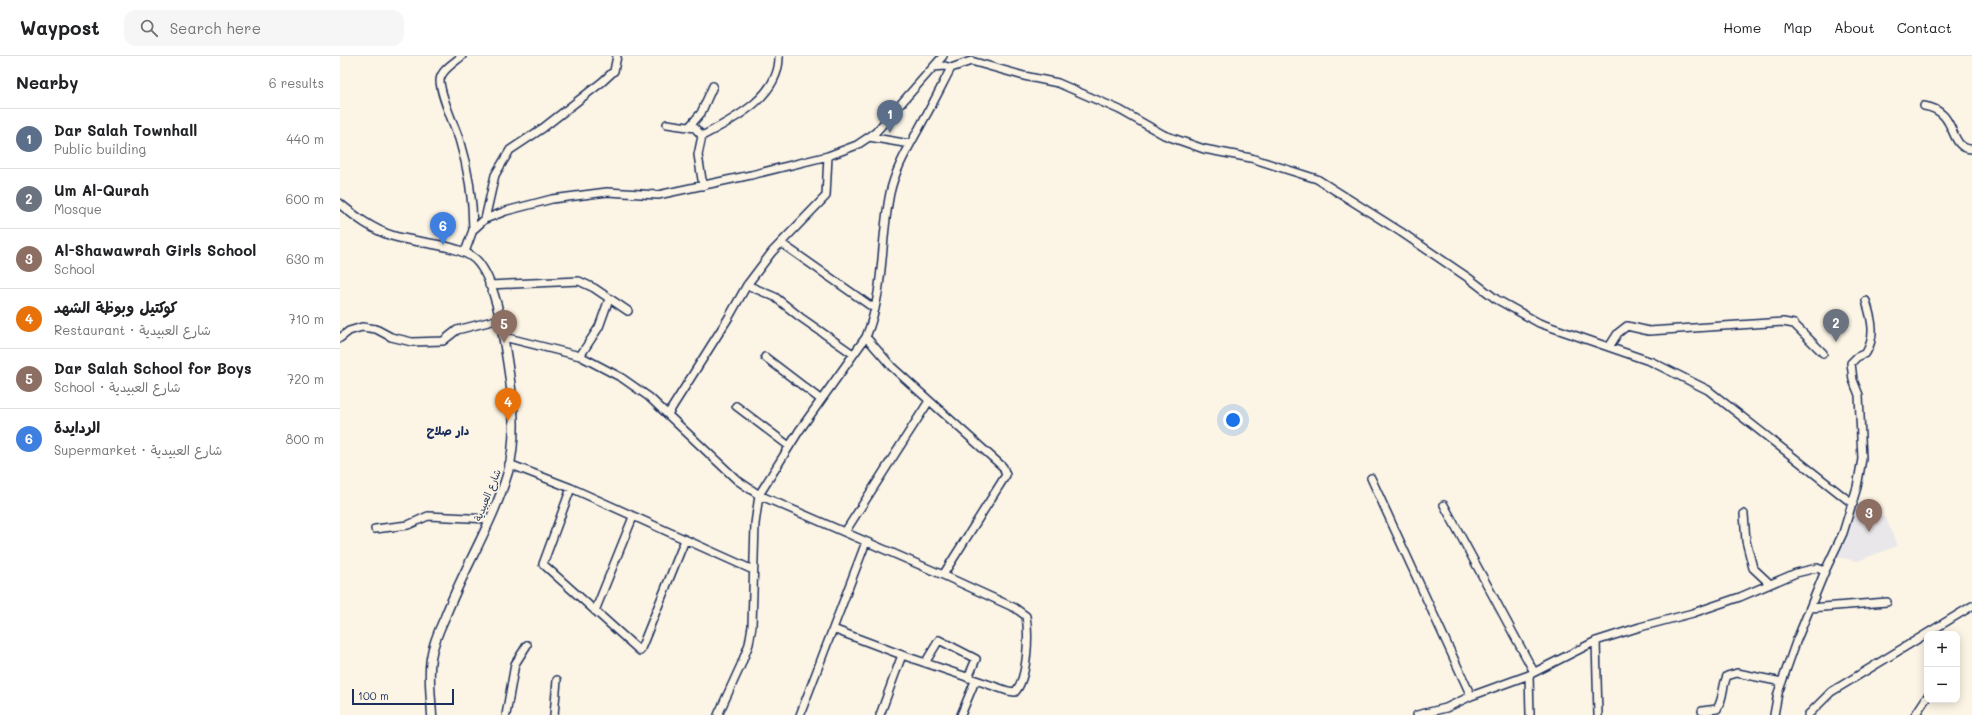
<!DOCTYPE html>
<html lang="en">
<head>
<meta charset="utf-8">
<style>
  body { margin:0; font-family:Mali,"Playpen Sans Arabic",sans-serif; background:#f6f6f6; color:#202124 }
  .controls { position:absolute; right:12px; bottom:12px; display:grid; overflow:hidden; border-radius:8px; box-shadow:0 2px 10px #0003 }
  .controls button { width:36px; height:36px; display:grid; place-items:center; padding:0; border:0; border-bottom:1px solid #e0e0e0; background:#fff; color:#202124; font:20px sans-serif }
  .scale { position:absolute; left:12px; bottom:10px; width:102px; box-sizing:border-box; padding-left:4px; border:2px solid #1b2f5e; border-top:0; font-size:11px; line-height:14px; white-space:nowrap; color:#1b2f5e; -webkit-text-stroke:3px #fcf5e5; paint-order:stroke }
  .you { position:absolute; left:893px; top:364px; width:14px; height:14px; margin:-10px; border:3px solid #fff; border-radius:50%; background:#1a73e8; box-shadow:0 0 0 6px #1a73e833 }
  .badge { display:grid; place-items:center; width:26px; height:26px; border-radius:50%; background:#111827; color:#fff; font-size:13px; font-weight:700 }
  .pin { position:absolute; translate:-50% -33px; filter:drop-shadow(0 1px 2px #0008) }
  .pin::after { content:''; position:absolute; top:21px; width:14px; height:12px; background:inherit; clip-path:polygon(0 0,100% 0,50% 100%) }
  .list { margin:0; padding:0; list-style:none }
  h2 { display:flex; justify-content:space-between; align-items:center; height:52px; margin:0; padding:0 16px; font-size:17px }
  h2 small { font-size:13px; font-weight:400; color:#757577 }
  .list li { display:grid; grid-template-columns:26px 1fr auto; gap:12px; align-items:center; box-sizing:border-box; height:60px; padding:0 16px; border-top:1px solid #e0e0e0 }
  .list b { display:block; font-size:15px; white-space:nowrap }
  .list p { margin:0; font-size:13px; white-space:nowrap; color:#757577 }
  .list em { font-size:13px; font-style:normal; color:#757577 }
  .icon { flex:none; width:22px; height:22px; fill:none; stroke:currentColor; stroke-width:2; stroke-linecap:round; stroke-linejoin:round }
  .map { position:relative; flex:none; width:1632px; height:659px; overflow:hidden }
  header { display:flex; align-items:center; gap:24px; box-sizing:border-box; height:56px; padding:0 20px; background:#fff; border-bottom:1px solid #e0e0e0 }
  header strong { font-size:19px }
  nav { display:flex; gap:22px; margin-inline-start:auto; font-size:14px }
  .search { width:280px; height:36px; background:#f6f6f6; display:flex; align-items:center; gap:10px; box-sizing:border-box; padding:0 14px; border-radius:12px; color:#757577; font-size:15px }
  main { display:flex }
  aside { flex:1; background:#fff }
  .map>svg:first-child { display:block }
  .built { fill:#e9e7ea }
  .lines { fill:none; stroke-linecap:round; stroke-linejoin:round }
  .minor-casing { stroke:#1b2f5e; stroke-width:10 }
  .major-casing { stroke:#1b2f5e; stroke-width:11 }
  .minor { stroke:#fcf5e5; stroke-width:7 }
  .major { stroke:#fcf5e5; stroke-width:8 }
  .labels { text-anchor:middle; stroke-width:3.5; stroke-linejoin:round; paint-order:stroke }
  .street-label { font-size:10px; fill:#1b2f5e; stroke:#fcf5e5 }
  .quarter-label { font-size:12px; font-weight:bold; fill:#1b2f5e; stroke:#fcf5e5 }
</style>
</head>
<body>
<header>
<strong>Waypost</strong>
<div class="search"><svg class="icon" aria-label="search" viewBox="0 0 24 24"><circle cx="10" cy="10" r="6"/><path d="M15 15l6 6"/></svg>Search here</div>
<nav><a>Home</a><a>Map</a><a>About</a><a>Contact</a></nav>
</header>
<main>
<aside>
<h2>Nearby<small>6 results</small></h2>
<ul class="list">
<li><span class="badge" style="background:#5c6f8a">1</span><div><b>Dar Salah Townhall</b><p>Public building</p></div><em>440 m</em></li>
<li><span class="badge" style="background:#6b7280">2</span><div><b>Um Al-Qurah</b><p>Mosque</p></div><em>600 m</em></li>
<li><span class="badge" style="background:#8d6e63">3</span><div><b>Al-Shawawrah Girls School</b><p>School</p></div><em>630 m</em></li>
<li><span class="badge" style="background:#e8710a">4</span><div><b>كوكتيل وبوظة الشهد</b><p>Restaurant · شارع العبيدية</p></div><em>710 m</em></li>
<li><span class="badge" style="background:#8d6e63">5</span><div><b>Dar Salah School for Boys</b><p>School · شارع العبيدية</p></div><em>720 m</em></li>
<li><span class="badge" style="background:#3f7fe0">6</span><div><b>الردايدة</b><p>Supermarket · شارع العبيدية</p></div><em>800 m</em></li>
</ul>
</aside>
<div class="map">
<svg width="1632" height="659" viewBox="0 0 1632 659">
  <rect width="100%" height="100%" fill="#fcf5e5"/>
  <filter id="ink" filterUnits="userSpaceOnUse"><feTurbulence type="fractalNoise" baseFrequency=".025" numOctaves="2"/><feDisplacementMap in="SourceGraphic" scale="8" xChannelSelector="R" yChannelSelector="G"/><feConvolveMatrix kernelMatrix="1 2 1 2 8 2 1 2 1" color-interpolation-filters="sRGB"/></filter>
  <g filter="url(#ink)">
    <path class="built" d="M1516,448L1546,462L1557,490L1518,505L1496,501Z"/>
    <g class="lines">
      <defs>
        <path id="minor" d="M122,0C115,6 101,14 100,24C100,39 114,68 119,83C128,112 133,143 133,174
          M594,11L605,10L611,12L631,5L684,20L718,27L780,54L824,79L864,93L911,102L977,123L1061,176L1130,223L1156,243L1199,267L1312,306L1368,334L1513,448
          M1584,50C1619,55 1607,93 1632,93
          M327,68L355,72L362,80
          M349,71L361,57L373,30
          M529,81L570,88
          M363,130L358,99L362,80C392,64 440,41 439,0
          M145,163L155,119L170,94L203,72L262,26L274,15L277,0
          M441,187L535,253
          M125,196L133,174L145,163L166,155L212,143L267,136L318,139L411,119L488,100L517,89L535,77L603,0
          M149,229L239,225L254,232L288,255
          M407,229L435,241L460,261L513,298
          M164,281L240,300L282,322L309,341L397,424L419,439L603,519L675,552L686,560C689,578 688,622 675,636L668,635L562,599L493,573
          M526,281L552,311L663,411L666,419L603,519
          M0,282L9,275L22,271L36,273L51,281L72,286L103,285L117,274L160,263
          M1269,291L1278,277L1287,270L1309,275L1443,266L1454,268L1483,297
          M240,300L259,271L269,243
          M425,301L480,343
          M396,350L449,390
          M328,358L389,261L407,229L432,196L486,140L488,100
          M169,408L231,432L413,514
          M1031,422L1131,640
          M231,432L203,508L300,595L345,484
          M1104,449L1194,616
          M1404,458L1406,485L1413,512L1429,527
          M35,473L68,469L88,460L149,463
          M505,476L589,345
          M1470,552L1547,546
          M255,555L293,461
          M1256,585L1258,659
          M585,607L599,584L636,603L628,622
          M1189,619L1190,659
          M1362,655L1377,653C1384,642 1382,631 1387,620L1397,617L1442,626
          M166,659L175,608L187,589
          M214,659L217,624
          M378,659L401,609L409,588L412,570L415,468L419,439L459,375L526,281C545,235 540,186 550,137C556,110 571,88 584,63C594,46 602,29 611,12
          M460,659L526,486
          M540,659L562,599
          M621,659L635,625
          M1077,659L1106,652L1131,640L1189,619L1256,585L1300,571L1353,557L1400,541L1456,517L1477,512L1485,515
          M1434,659L1438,637L1456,586L1485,515L1503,477L1517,431L1522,403L1519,339L1513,324L1511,307L1517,301L1526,297C1536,280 1532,264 1526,245
          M1468,659L1491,636L1632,550
          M1575,659L1587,641"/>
        <path id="major" d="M0,148C16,161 33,174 53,180C75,187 118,188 135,203C151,218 160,258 163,279C170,322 180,373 168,416C153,467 124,512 105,561C99,574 93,588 91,602C88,621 91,640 92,659"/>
      </defs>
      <use href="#minor" class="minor-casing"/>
      <use href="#major" class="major-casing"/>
      <use href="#minor" class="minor"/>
      <use href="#major" class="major"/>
    </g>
  </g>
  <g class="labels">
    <g class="street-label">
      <text transform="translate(147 439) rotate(-68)" y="4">شارع العبيدية</text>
    </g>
    <g class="quarter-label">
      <text x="108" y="379">دار صلاح</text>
    </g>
  </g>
</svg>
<div class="controls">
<button>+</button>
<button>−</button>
</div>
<div class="scale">100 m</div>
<div class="you"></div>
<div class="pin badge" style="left:550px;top:77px;background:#5c6f8a">1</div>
<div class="pin badge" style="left:1496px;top:286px;background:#6b7280">2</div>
<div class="pin badge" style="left:1529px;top:476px;background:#8d6e63">3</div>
<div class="pin badge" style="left:168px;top:365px;background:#e8710a">4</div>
<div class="pin badge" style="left:164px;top:287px;background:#8d6e63">5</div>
<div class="pin badge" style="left:103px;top:189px;background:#3f7fe0">6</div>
</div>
</main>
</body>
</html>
